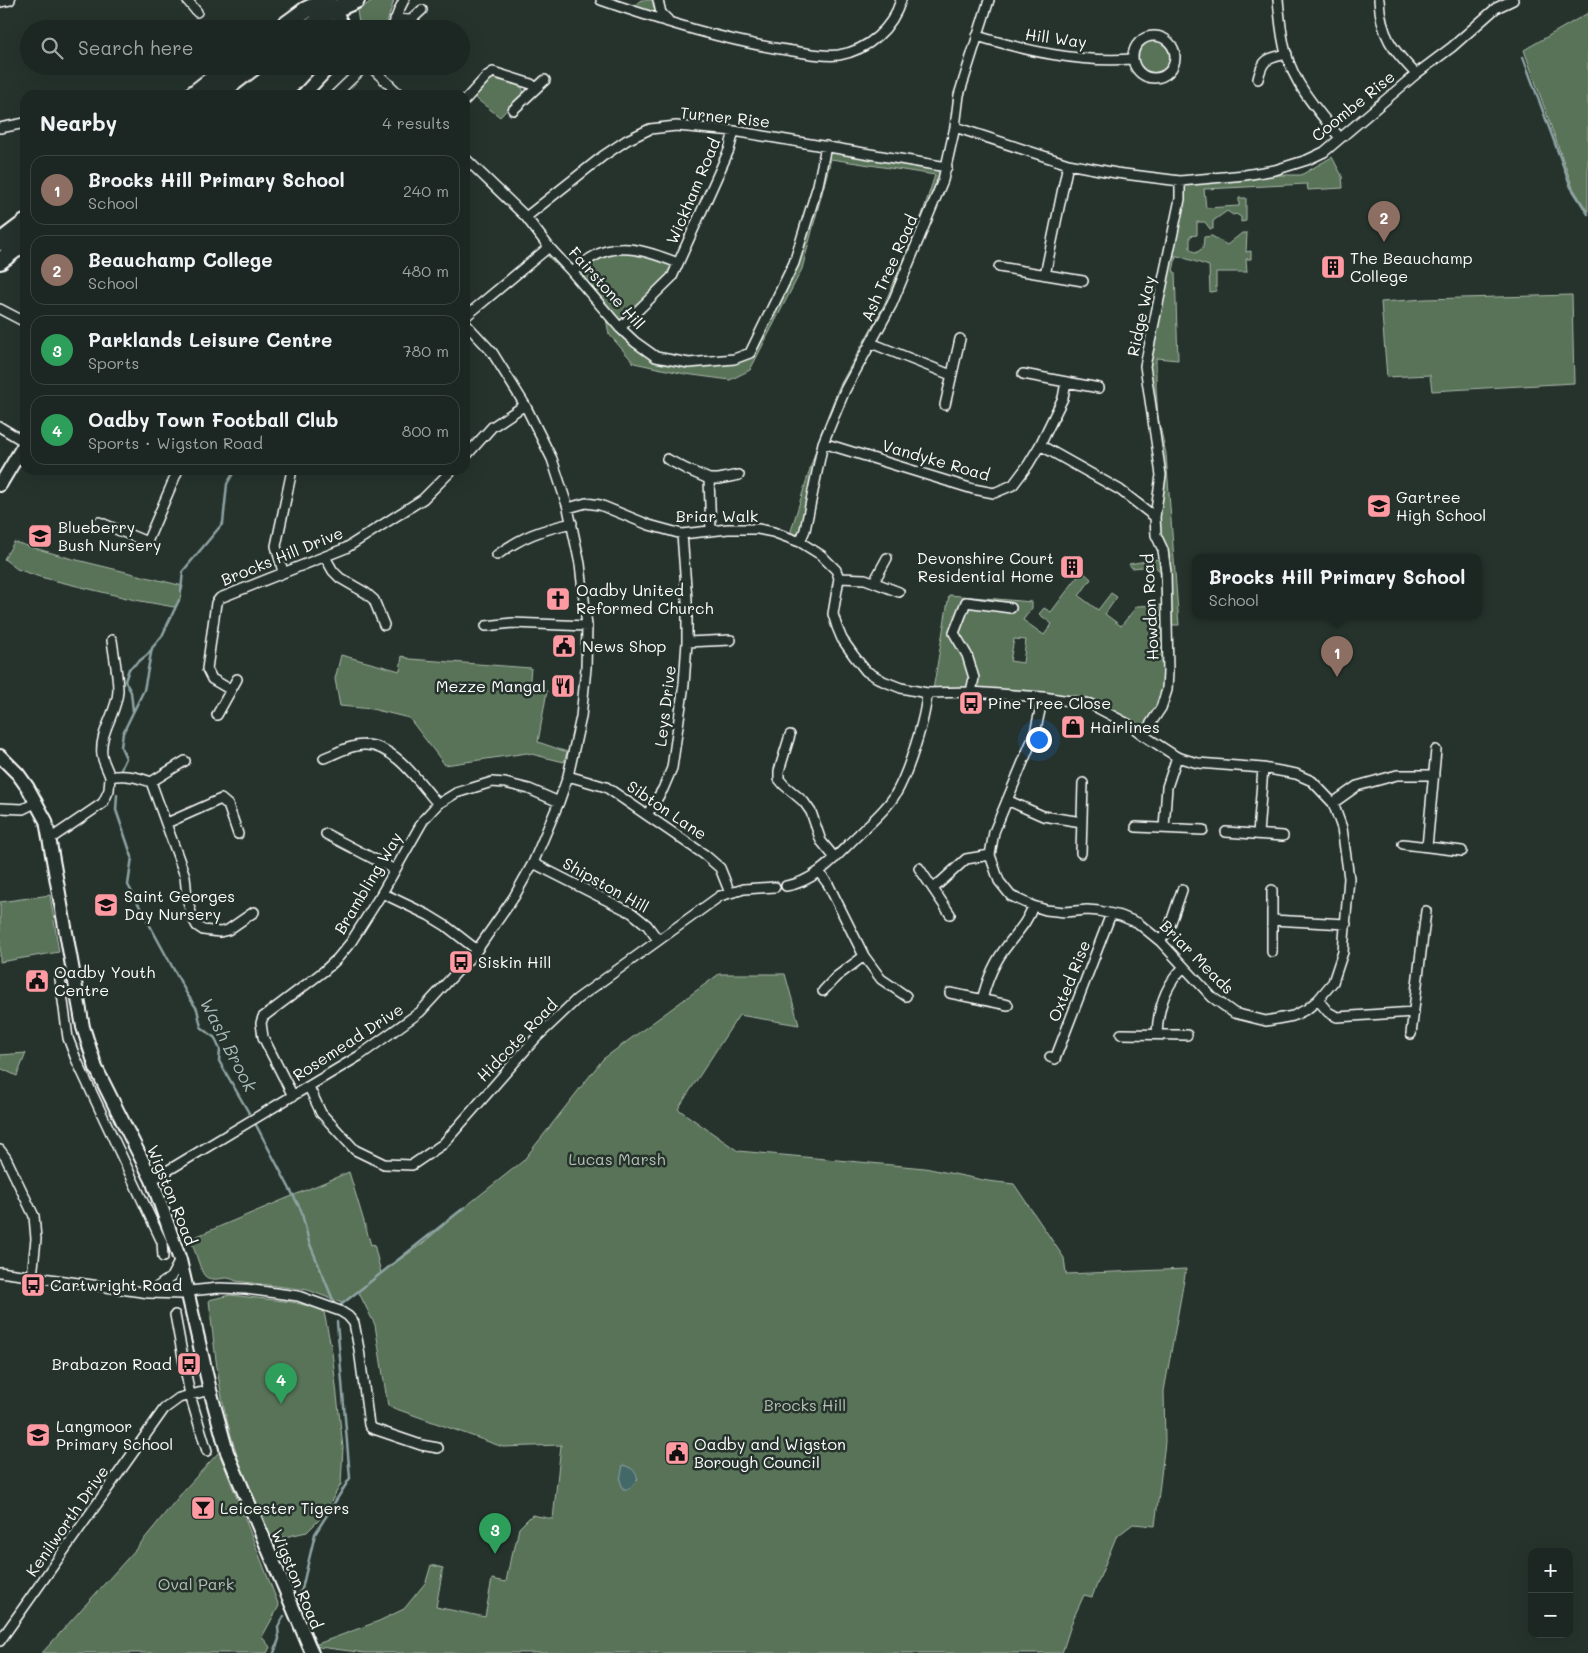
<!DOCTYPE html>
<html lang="en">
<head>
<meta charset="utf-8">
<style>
  body { margin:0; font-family:Mali,sans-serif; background:#252e2a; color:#f1f3f6 }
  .controls { position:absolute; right:15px; bottom:15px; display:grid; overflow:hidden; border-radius:10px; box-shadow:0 5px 20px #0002 }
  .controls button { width:45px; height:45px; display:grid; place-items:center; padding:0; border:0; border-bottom:1px solid #3a4340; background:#1c2622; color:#f1f3f6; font:25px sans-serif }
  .you { position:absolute; left:1038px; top:739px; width:18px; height:18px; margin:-12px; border:4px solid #fff; border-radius:50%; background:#1a73e8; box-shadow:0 0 0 8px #1a73e833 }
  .badge { display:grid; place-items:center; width:32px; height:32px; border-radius:50%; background:#ff9aa2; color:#fff; font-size:16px; font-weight:700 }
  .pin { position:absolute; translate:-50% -41px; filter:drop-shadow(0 1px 2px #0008) }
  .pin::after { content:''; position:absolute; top:26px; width:18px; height:15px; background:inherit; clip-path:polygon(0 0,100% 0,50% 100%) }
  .popup { position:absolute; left:1192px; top:554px; width:290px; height:65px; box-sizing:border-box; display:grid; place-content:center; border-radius:10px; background:#1c2622; filter:drop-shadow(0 1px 4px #0005); font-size:16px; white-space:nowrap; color:#a0a5a5 }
  .popup b { font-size:19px; color:#f1f3f6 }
  .popup::after { content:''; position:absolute; left:50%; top:100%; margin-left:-10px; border:10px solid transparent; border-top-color:#1c2622 }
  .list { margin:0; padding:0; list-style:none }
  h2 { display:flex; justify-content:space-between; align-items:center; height:65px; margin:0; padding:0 20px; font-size:21px }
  h2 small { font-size:16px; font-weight:400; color:#a0a5a5 }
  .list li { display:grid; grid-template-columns:32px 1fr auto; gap:15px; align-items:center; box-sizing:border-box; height:70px; margin:0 10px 10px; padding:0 10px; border:1px solid #3a4340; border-radius:15px }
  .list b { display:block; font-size:19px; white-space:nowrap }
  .list p { margin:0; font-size:16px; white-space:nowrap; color:#a0a5a5 }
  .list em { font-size:16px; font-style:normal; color:#a0a5a5 }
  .icon { flex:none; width:28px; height:28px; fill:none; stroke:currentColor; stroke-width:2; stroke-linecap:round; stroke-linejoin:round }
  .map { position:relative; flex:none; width:1588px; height:1653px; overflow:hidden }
  .search { position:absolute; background:#1c2622; box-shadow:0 5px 20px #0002; left:20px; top:20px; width:450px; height:55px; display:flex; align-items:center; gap:12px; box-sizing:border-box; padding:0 18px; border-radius:28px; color:#a0a5a5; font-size:19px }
  .panel { position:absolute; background:#1c2622; box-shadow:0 5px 20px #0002; left:20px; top:90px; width:450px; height:385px; border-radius:15px }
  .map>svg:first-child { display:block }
  .green { fill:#587358; stroke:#acb9ac; fill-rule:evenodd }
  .water { fill:#436768; stroke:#8ea4a4 }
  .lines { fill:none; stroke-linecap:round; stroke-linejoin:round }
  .stream { stroke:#8ea4a4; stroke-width:2.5 }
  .street-casing { stroke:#fff; stroke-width:12 }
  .secondary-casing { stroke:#fff; stroke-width:16 }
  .highway-casing { stroke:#fff; stroke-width:20 }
  .street { stroke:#26332d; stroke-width:9 }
  .secondary { stroke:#26332d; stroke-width:12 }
  .highway { stroke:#26332d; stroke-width:16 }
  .labels { text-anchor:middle; stroke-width:5; stroke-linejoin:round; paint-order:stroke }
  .street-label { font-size:16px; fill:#fff; stroke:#26332d }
  .poi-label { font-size:16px; fill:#fff; stroke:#26332d; text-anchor:start }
  .park-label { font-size:16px; fill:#b4c0b4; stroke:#26332d }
  .water-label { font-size:18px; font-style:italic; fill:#abb; stroke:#26332d }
</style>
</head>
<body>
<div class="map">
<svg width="1588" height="1653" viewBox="0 0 1588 1653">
  <rect width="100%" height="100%" fill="#26332d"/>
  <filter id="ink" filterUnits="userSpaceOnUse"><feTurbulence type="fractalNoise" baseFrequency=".02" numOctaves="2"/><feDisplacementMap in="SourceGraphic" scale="10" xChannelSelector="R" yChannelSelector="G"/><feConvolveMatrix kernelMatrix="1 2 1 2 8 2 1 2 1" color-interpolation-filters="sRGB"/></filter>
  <g filter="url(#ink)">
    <path class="green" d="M373,0H394L385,29H360L357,11Z
      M641,0H654L657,14L632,7Z
      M1588,13V212L1573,188L1524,50Z
      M1136 57a18 18 0 1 1 36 0a18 18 0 1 1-36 0Z
      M491,78L521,86L524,92L500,117L474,97Z
      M826,146L947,167L928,218L823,443L800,542L790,534L821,433L839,387L884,305L922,215L935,175L831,159L802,269L750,370L730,380L685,374L634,363L609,334L606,319L578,284L543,252L549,247L572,271L612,249L678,263L672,277L620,328L656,357L689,363L750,353L794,263Z
      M1332,157L1342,176L1343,188L1308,190L1307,184L1204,189L1206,208L1239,206V198H1246V221L1241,222V217L1236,214L1233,215L1227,211L1213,221V229H1210L1205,222H1197V235L1190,236V249L1196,253L1203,248L1204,237L1212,236L1227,245L1242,233H1247L1246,252L1251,251V259H1246L1247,272H1216V291L1210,292L1209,266L1178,256H1172L1176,257L1173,271L1175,272L1178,360L1156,358V387L1158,417L1166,454L1179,625H1168L1167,690L1143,735L1090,704L933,690L949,595L1032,602V608L1023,620L1044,635L1052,624L1039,614L1044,608L1051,612L1082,571L1091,579L1079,596L1098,610L1111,593L1117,597L1105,614L1121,626L1137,606L1162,605L1160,571L1154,566L1132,568L1129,564L1164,558L1156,535L1161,475L1145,366L1180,181L1245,175H1301ZM1014,639L1026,640L1023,663L1010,661Z
      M1572,295L1574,383L1432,391L1430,375L1387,377L1381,302L1425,299Z
      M14,542L69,558L183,586L179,602L174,607L135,600L40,577L17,569L4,559Z
      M341,655L400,671L402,656L410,659L531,668L529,689L547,691L538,742L567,752L564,762L527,753L445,765L409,718L372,709L340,706L335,679Z
      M50,895L59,952L0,962V902Z
      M719,974H785L799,1025L739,1015L678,1109L738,1151L925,1168L988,1181L1014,1184L1064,1258L1066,1274L1186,1269L1164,1391L1165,1442L1155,1526L1133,1524L1116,1537L1092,1597L1084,1595L1073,1619L1062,1653H365L312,1646L379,1621L404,1609L426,1582L431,1565L443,1568L436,1607L485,1617L492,1579L506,1582L512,1551H514L519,1528L532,1515L553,1519L561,1445L503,1447L388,1406L375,1325L358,1291L342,1303L308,1290L236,1281C225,1275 223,1280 213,1279C210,1279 207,1278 205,1276C201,1273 194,1246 190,1239L349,1172L371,1245L374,1244L381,1273L423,1243L465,1207L523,1161L603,1059Z
      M26,1053L17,1076L0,1068V1055Z
      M230,1295L292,1302L322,1309L324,1312L332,1352L343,1447L341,1484L322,1517L307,1532L271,1540C255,1506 240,1469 230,1432C218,1389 214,1344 209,1300Z
      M219,1452L279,1606L262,1637L270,1647L267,1653H42L136,1549L185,1489Z"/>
    <path class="water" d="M623,1465C632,1468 635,1470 638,1479L629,1489H623L620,1480Z"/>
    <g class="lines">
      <path class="stream" d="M1523,57L1571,187L1588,214
        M181,591L183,571L223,523L227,484L235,470
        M133,711L131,692L125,681L129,669L147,655L152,649
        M121,769L126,758L121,747L123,733L144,690L152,648L162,636L179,600
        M117,795L116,810L132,857L128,885L187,994L197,1009L201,1027L215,1038L220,1050L219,1061L249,1113
        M256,1125L301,1210L309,1242L336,1307
        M337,1308L465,1207
        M295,1601L302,1589L315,1534L350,1478L337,1322
        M274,1653L279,1639L278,1627L284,1616"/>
      <defs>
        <path id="street" d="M187,0L197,12
          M601,0C662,21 729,42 793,51C808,53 823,57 839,55C868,50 892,29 901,0
          M658,0L661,13L668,20
          M1278,0C1280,18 1281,36 1286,53C1295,86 1319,112 1340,138
          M1379,0C1381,36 1392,49 1416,74
          M0,2L10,0
          M395,19L411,20L422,10
          M392,29L399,10L404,0
          M1133 57a21 21 0 1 1 42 0a21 21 0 1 1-42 0Z
          M977,36C1027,51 1080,63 1132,59
          M370,66L400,95
          M1258,79C1263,58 1267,59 1287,54
          M335,95L365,66
          M465,100L487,76L493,72L531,84L536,88
          M513,110L545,80
          M955,127L1068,164L1116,173L1180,181L1245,175L1275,170L1307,160L1324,152L1416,74L1452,47L1496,8L1513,0
          M0,128L25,123
          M465,158L526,217L549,247L572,272L620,328L635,342L656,357L689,363L734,359L750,353L794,263L818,185L826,146
          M526,217L603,156L627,140L650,129L676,126L734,131L947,167
          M999,267L1083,281
          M572,272C579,267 585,262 591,258C619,240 650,252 678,263
          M1045,275L1068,164
          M0,309L25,322
          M465,317L549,247
          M620,328L672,277L729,150L734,131
          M871,343L951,375
          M1023,374L1099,388
          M945,405L960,339
          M0,427L25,442
          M823,443L973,489L994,493L1013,485L1028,465L1040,445L1063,398L1066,382
          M1040,445L1120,490L1155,517
          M465,457L492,427L525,405
          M667,459L686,469L709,479
          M568,508L586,503L600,505L649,525L682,534L728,529H758L773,532L800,542L821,555L836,570L839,578L833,614L837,627L842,639L854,656L866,671L883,681L901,688L927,693L971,692L1043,697L1090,704L1130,725L1143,735L1177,757L1187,760L1198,763L1263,768L1296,774L1312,781L1333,803L1342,828L1349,878L1343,952L1333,982L1318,1000L1307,1009L1293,1016L1266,1021L1234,1013L1212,997L1160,941L1138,923L1121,916L1099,911L1087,910L1065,912L1046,910L1033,906L1011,896L999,881L990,855L994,832L1035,733L1043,697
          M99,522L147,542L178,470
          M711,531L709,479H719L739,475
          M800,542L805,530L823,443L845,390L892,304L943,180L955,127L959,95L989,0
          M497,555C523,536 541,530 572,523
          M325,557L333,571L340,578L366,593L374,600L384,625
          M283,572L276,546L292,470
          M839,578L865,579L899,592
          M874,582L887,558
          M486,626L512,623L587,626
          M687,642L731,640
          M231,690L212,679L207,669L216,603L220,598L346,548L423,499L452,470
          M971,692L974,678L967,655L954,633L966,602L1011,608
          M217,715L237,679
          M790,735L779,771V779L784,785L804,802L811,812L821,841L835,858
          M1143,735L1161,708L1167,690L1168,672L1166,572L1163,550L1156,535L1155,517L1161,475L1145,366L1180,199V181
          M324,758C337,753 350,745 364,745C395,744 420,784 438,804
          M568,776L606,787L705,855L720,868L730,893
          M110,777C108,770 103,762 102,755C99,732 117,713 118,691C118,674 114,656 112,640
          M151,782L185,761
          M1007,800L1043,816L1082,822
          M1333,803L1357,786L1397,775H1434
          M0,808L23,809L37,802
          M647,815L663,789L672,768L684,684L687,642V600L682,534
          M167,823L221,799L228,805L238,834
          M1136,827L1203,830
          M1164,828L1167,787L1177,757
          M1226,832L1283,836
          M326,834L395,870
          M1258,834L1263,768
          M50,839L103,803L109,790L110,777C125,774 137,777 151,782L185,876L187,897L192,917L197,926L203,930L220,932L228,930L254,912
          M1403,844L1462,851
          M1427,847L1436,750
          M1081,853L1083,783
          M533,863L632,913L647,925L658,940
          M919,868L950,914
          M819,872L828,884L864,956L881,979L906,996
          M786,886C816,882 838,854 859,834C871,822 886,810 895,795C908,774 926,717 927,693
          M933,889L966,859L990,855
          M1272,890V952
          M382,893L428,915L446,926L477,950
          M1272,920L1346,924
          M1160,941L1168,931L1182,890
          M60,979L68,1038L76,1059L162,1242L163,1257
          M823,991L836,977L864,956
          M950,993L1008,1005
          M982,1000C987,980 994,962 1007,946C1017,932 1027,923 1033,906
          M1318,1000L1328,1012L1337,1017L1414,1012
          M1121,1034L1187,1035
          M1157,1034C1158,1008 1165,985 1184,967
          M1411,1034L1426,911
          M1050,1057L1055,1059L1111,914
          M309,1087L321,1113L355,1150L384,1164L412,1165L443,1144L535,1039L577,999L720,896L744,889L775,887
          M293,1096L263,1037L261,1023L263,1017L324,971L337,959L351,942L382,893L424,819L438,804L456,793L492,782L505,783L529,789L559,802
          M0,1150L6,1158L34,1216L36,1239L32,1277
          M152,1180L359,1056L420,1012L477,950L514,897L533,863L559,802L568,776L581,717L586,668L587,626L580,564L568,508L552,459L525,405L492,352L465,323
          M0,1272L149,1293L181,1294L189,1291L219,1288L246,1289L298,1296L340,1311L348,1316L354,1323L359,1349L369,1425L371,1428L421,1445L438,1448
          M149,1293L171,1277L180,1260
          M175,1315L190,1395L207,1451
          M0,1641L164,1409L179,1398L210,1390"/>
        <path id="secondary" d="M335,9L344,29
          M303,95L330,66
          M0,485L25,443
          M0,756L18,774L28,788L46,821L83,1027L96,1068L152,1180L180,1260L210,1390L227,1452L312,1653"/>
        <path id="highway" d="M280,29L306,10L328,0
          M308,29L335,9L356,0
          M192,95L229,66
          M217,95L255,66
          M0,242L25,223
          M0,261L25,242"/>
      </defs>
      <use href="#street" class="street-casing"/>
      <use href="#secondary" class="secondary-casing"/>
      <use href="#highway" class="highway-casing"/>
      <use href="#street" class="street"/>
      <use href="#secondary" class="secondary"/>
      <use href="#highway" class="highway"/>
    </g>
  </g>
  <defs>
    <symbol id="building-square" viewBox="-11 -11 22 22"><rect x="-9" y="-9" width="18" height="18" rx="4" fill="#ff9aa2" stroke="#26332d"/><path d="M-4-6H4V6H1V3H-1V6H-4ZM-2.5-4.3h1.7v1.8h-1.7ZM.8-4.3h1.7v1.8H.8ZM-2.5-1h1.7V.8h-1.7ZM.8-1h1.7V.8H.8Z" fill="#111"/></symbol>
    <symbol id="school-square" viewBox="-11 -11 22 22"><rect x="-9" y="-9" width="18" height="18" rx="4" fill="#ff9aa2" stroke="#26332d"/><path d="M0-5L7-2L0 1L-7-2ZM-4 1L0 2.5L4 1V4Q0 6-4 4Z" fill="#111"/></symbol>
    <symbol id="church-square" viewBox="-11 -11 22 22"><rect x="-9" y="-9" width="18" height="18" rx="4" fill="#ff9aa2" stroke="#26332d"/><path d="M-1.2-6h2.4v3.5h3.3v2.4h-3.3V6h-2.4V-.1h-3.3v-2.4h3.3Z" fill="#111"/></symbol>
    <symbol id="civic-square" viewBox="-11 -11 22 22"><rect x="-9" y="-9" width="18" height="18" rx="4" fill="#ff9aa2" stroke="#26332d"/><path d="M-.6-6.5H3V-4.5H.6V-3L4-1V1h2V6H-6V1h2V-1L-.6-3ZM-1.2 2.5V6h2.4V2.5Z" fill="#111"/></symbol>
    <symbol id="restaurant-square" viewBox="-11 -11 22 22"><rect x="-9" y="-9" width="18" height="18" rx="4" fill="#ff9aa2" stroke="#26332d"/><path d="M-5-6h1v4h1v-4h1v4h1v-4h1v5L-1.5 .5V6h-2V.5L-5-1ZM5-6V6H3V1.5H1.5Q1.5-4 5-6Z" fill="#111"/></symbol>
    <symbol id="bus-square" viewBox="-11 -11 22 22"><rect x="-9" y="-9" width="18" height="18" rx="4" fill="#ff9aa2" stroke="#26332d"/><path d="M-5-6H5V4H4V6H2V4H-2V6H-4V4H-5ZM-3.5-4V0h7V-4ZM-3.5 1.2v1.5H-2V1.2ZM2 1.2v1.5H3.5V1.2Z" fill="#111"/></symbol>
    <symbol id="shop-square" viewBox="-11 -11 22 22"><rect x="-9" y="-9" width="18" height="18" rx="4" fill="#ff9aa2" stroke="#26332d"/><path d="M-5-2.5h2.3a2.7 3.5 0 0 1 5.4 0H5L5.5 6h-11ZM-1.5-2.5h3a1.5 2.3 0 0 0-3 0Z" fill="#111"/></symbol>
    <symbol id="bar-square" viewBox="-11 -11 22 22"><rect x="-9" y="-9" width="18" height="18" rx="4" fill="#ff9aa2" stroke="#26332d"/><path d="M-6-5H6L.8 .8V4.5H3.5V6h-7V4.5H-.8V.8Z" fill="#111"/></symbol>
  </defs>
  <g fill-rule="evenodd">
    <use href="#building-square" x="1319" y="253" width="28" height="28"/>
    <use href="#school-square" x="1365" y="492" width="28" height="28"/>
    <use href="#school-square" x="26" y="522" width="28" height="28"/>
    <use href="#building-square" x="1058" y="553" width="28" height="28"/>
    <use href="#church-square" x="544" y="585" width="28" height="28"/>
    <use href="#civic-square" x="550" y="632" width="28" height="28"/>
    <use href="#restaurant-square" x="549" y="672" width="28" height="28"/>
    <use href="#bus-square" x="957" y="689" width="28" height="28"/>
    <use href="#shop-square" x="1059" y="713" width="28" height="28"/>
    <use href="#school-square" x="92" y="891" width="28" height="28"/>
    <use href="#bus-square" x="447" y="948" width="28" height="28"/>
    <use href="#civic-square" x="23" y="967" width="28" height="28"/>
    <use href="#bus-square" x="19" y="1271" width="28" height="28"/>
    <use href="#bus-square" x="175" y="1350" width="28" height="28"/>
    <use href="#school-square" x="24" y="1421" width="28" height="28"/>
    <use href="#civic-square" x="663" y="1439" width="28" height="28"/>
    <use href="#bar-square" x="189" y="1494" width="28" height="28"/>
  </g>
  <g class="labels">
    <g class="street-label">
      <text transform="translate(1056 38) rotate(8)" y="6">Hill Way</text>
      <text transform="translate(1353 106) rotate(-39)" y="6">Coombe Rise</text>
      <text transform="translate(725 117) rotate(6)" y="6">Turner Rise</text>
      <text transform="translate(693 191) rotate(-67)" y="6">Wickham Road</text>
      <text transform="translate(889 268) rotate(-66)" y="6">Ash Tree Road</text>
      <text transform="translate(607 288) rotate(48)" y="6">Fairstone Hill</text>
      <text transform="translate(1141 316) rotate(-78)" y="6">Ridge Way</text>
      <text transform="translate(936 460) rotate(16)" y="6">Vandyke Road</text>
      <text x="717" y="522">Briar Walk</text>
      <text transform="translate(282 556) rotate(-22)" y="6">Brocks Hill Drive</text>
      <text transform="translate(1150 607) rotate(-93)" y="6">Howdon Road</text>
      <text transform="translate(665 706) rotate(-83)" y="6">Leys Drive</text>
      <text transform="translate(667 810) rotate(34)" y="6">Sibton Lane</text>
      <text transform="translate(368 883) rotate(-59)" y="6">Brambling Way</text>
      <text transform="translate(606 885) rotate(29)" y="6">Shipston Hill</text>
      <text transform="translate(1197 957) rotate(45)" y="6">Briar Meads</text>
      <text transform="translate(1069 981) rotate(-68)" y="6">Oxted Rise</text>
      <text transform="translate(517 1040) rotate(-46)" y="6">Hidcote Road</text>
      <text transform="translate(348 1042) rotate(-33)" y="6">Rosemead Drive</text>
      <text transform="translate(172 1195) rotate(68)" y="6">Wigston Road</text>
      <text transform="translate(67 1521) rotate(-55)" y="6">Kenilworth Drive</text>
      <text transform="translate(297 1579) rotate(67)" y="6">Wigston Road</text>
    </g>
    <g class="poi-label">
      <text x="1350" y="264">The Beauchamp<tspan x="1350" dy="18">College</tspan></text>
      <text x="1396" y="503">Gartree<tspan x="1396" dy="18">High School</tspan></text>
      <text x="58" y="533">Blueberry<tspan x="58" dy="18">Bush Nursery</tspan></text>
      <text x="1054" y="564" text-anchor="end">Devonshire Court<tspan x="1054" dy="18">Residential Home</tspan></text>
      <text x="576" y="596">Oadby United<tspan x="576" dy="18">Reformed Church</tspan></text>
      <text x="582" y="652">News Shop</text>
      <text x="546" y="692" text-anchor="end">Mezze Mangal</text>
      <text x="988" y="709">Pine Tree Close</text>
      <text x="1090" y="733">Hairlines</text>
      <text x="124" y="902">Saint Georges<tspan x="124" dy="18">Day Nursery</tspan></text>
      <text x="478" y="968">Siskin Hill</text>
      <text x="54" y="978">Oadby Youth<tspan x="54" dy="18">Centre</tspan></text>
      <text x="50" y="1291">Cartwright Road</text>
      <text x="172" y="1370" text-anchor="end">Brabazon Road</text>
      <text x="56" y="1432">Langmoor<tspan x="56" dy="18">Primary School</tspan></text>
      <text x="694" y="1450">Oadby and Wigston<tspan x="694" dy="18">Borough Council</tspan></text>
      <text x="220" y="1514">Leicester Tigers</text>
    </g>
    <g class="park-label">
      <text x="617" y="1165">Lucas Marsh</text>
      <text x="805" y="1411">Brocks Hill</text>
      <text x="196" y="1590">Oval Park</text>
    </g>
    <g class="water-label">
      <text transform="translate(228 1045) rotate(63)" y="6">Wash Brook</text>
    </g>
  </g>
</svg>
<div class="controls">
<button>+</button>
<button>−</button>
</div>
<div class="you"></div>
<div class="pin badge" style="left:1337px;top:677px;background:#8d6e63">1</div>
<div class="popup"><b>Brocks Hill Primary School</b>School</div>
<div class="pin badge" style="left:1384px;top:242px;background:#8d6e63">2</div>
<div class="pin badge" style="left:495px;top:1554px;background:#2e9e5b">3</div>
<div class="pin badge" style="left:281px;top:1404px;background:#2e9e5b">4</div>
<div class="search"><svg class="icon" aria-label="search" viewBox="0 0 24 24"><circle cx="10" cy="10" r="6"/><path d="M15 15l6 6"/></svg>Search here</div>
<section class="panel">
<h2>Nearby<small>4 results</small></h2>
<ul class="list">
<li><span class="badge" style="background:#8d6e63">1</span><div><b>Brocks Hill Primary School</b><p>School</p></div><em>240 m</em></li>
<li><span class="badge" style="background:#8d6e63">2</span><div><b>Beauchamp College</b><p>School</p></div><em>480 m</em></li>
<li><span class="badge" style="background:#2e9e5b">3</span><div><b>Parklands Leisure Centre</b><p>Sports</p></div><em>780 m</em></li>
<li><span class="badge" style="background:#2e9e5b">4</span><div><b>Oadby Town Football Club</b><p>Sports · Wigston Road</p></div><em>800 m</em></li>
</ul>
</section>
</div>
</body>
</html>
